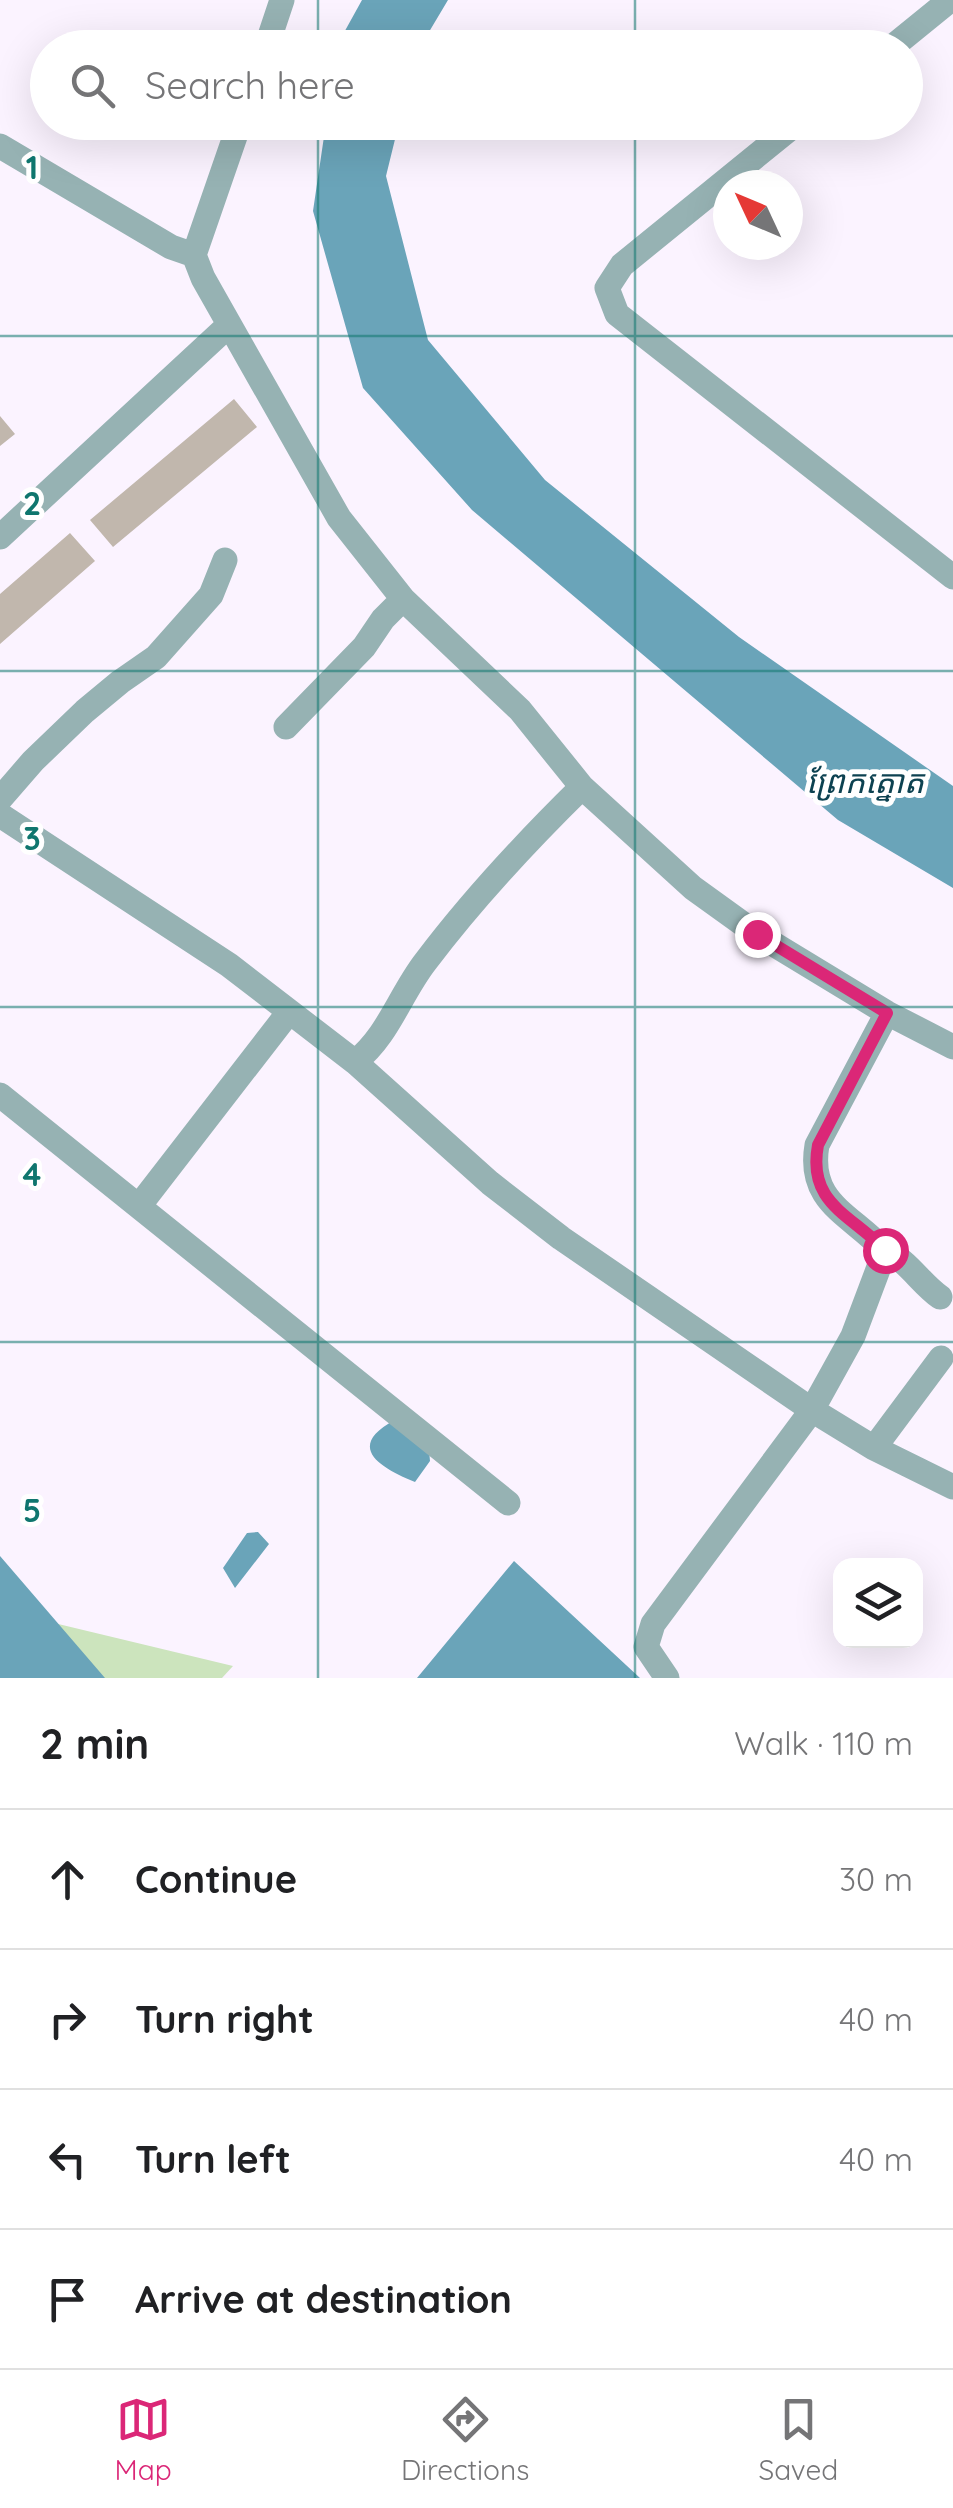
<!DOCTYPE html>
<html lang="en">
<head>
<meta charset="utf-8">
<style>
  body { margin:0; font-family:Quicksand,"Noto Sans Khmer",sans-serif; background:#f6f6f6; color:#202124 }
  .controls { position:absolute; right:30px; bottom:30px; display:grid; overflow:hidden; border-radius:20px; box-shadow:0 10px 40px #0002 }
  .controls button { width:90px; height:90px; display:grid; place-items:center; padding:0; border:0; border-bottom:2px solid #e0e0e0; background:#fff; color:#202124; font:50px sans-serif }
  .compass { position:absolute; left:713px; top:170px; width:90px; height:90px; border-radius:50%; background:#fff; box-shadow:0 10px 40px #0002; rotate:314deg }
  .stop { position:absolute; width:30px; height:30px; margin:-22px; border:8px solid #db2777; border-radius:50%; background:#fff }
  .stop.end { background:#db2777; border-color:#fff; box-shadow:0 2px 10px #0008 }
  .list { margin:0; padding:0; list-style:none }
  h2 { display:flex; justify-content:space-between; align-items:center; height:130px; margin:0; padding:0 40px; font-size:42px }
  h2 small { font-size:32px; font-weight:400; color:#757577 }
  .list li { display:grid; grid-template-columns:65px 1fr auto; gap:30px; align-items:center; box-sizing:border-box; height:140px; padding:0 40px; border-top:2px solid #e0e0e0 }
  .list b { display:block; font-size:38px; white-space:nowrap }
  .list em { font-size:32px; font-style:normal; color:#757577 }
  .icon { flex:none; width:55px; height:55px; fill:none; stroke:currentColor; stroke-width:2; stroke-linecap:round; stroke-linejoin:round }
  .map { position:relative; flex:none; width:953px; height:1678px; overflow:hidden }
  .search { position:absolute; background:#fff; box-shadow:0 10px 40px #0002; left:30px; right:30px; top:30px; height:110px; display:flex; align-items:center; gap:25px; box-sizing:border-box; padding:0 35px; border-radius:55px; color:#757577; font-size:38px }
  .sheet { height:690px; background:#fff }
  nav { display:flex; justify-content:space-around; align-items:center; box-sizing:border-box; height:140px; border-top:2px solid #e0e0e0; background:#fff; font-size:28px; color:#757577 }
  nav a { display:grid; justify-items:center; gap:5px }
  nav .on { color:#db2777 }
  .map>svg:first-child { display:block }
  .green { fill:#cce4bd }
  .water { fill:#6aa4b9 }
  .building { fill:#c1b7ad }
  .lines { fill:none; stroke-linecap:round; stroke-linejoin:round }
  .minor { stroke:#96b2b3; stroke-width:25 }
  .route { stroke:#db2777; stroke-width:12 }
  .grid { fill:none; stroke:#0f766e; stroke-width:2.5; stroke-opacity:0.55 }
  .labels { text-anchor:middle; stroke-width:10; stroke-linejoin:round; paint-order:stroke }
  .water-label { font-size:32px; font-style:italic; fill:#0d4251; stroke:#fff }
  .grid-label { font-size:32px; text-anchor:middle; font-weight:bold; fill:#0f766e; stroke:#fff; stroke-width:10; stroke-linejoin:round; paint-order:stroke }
</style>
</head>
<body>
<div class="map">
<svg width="953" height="1678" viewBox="0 0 953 1678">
  <rect width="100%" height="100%" fill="#fbf3ff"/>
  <path class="green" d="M0,1610L233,1666L222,1678H0Z"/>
  <path class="water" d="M362,0H448L420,47H336Z
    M326,123H399L386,176L428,340L545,480L739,637L953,786V888L838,820L472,510L363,388L313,211Z
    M395,1420L429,1450L430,1461L415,1482C381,1468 344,1447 395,1420Z
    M258,1532L269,1544L235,1588L223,1568L247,1533Z
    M0,1556L105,1678H0Z
    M514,1561L640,1678H417Z"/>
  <path class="building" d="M234,399L257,427L113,547L90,520Z
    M0,416L15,434L0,446Z
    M70,533L95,561L0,644V594Z"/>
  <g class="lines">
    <path class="minor" d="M266,48L282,0
      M891,48L950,0
      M240,122L194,255L203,278L339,518L403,599L520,710L582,787L693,888L757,934L887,1013L953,1047
      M798,122L622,265L607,288L617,314L953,577
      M0,146L171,247L194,255
      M0,537L229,325
      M286,727L364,647L383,619L403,599
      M0,799L33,761L85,711L120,682L156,657L211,595L225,560
      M0,815L229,965L355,1062L490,1183L561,1238L812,1410L874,1448L953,1487
      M355,1062C389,1035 400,994 426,961C472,900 527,841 582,787
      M0,1095L508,1503
      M139,1206L289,1012
      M885,1251C907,1259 920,1283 940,1297
      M874,1448L941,1358
      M667,1678L646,1647L653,1624L812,1410L853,1336L885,1251C851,1214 807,1203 817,1145L887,1013"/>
  </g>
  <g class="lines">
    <path class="route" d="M757,934L887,1013L818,1145C807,1204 851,1214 885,1250"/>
  </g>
  <path class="grid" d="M318,0V48M635,0V48M318,122V1678M635,122V1678M0,336H953M0,671H953M0,1007H953M0,1342H953"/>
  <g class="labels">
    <g class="water-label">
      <text x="865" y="793">ព្រែកត្នោត</text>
    </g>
  </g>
  <g class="grid-label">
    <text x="32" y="179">1</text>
    <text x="32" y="515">2</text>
    <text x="32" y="850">3</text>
    <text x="32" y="1186">4</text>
    <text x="32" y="1522">5</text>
  </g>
</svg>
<div class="controls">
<button><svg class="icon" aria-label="layers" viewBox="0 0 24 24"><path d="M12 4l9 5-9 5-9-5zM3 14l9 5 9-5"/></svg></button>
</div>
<svg class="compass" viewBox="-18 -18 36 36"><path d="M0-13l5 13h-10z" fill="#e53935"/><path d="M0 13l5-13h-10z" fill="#757577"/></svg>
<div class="stop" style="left:885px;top:1250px"></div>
<div class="stop end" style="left:757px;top:934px"></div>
<div class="search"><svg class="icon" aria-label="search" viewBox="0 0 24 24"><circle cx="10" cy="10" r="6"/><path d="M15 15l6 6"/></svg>Search here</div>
</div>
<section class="sheet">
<h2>2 min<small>Walk · 110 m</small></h2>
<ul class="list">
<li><svg class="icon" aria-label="ahead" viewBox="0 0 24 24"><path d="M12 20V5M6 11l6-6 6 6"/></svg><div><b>Continue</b></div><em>30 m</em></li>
<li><svg class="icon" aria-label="right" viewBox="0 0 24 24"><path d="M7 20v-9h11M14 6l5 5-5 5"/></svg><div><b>Turn right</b></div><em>40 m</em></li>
<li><svg class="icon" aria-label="left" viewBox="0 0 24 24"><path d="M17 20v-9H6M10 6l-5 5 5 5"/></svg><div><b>Turn left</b></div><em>40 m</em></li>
<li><svg class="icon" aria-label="arrive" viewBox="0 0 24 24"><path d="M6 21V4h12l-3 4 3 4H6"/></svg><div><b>Arrive at destination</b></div></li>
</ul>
</section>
<nav>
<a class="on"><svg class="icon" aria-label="map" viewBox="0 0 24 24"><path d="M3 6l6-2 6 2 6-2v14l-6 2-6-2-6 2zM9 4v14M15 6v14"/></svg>Map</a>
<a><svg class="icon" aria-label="directions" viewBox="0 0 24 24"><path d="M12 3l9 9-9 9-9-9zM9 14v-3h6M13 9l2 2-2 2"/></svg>Directions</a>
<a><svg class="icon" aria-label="saved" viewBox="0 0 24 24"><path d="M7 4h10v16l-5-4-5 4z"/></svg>Saved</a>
</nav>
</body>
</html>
